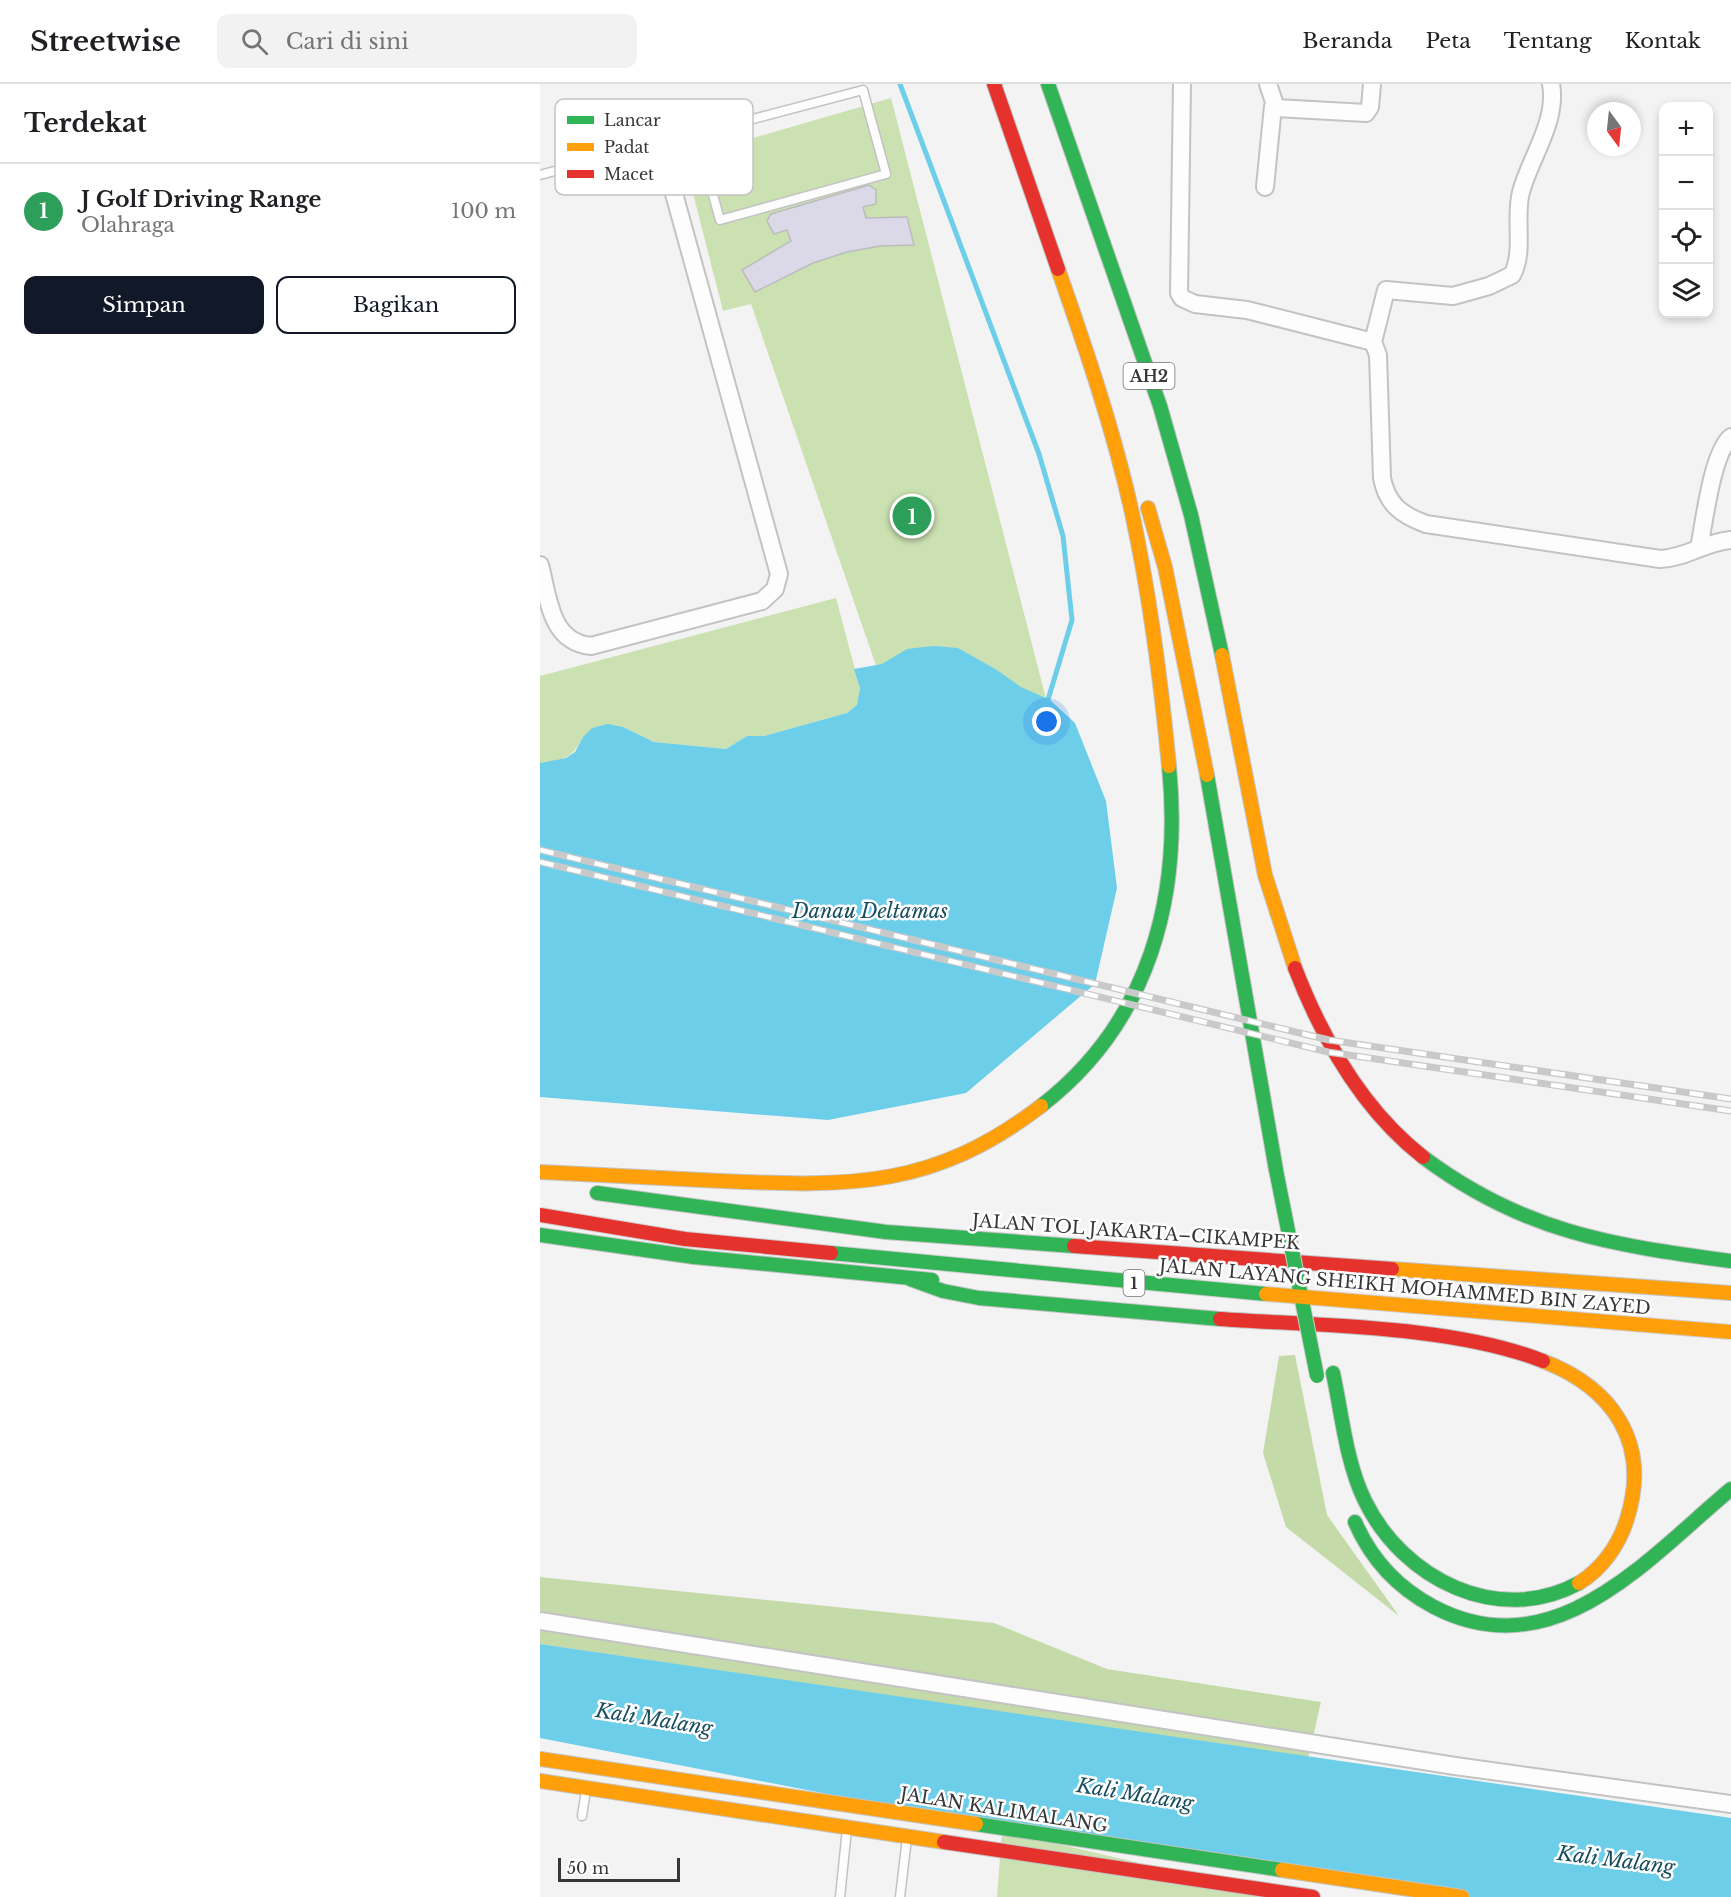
<!DOCTYPE html>
<html lang="id">
<head>
<meta charset="utf-8">
<style>
  body { margin:0; font-family:"Libre Baskerville",serif; background:#f2f2f2; color:#202124 }
  .controls { position:absolute; right:18px; top:18px; display:grid; overflow:hidden; border-radius:12px; box-shadow:0 3px 9px #0003 }
  .controls button { width:54px; height:54px; display:grid; place-items:center; padding:0; border:0; border-bottom:2px solid #e0e0e0; background:#fff; color:#202124; font:30px sans-serif }
  .compass { position:absolute; left:1047px; top:18px; width:54px; height:54px; border-radius:50%; background:#fff; box-shadow:0 3px 9px #0003; rotate:165deg }
  .scale { position:absolute; left:18px; bottom:15px; width:122px; box-sizing:border-box; padding-left:6px; border:3px solid #373737; border-top:0; font-size:16px; line-height:21px; white-space:nowrap; color:#373737; -webkit-text-stroke:4px #fff; paint-order:stroke }
  .you { position:absolute; left:507px; top:638px; width:21px; height:21px; margin:-15px; border:4px solid #fff; border-radius:50%; background:#1a73e8; box-shadow:0 0 0 9px #1a73e833 }
  .badge { display:grid; place-items:center; width:39px; height:39px; border-radius:50%; background:#111827; color:#fff; font-size:20px; font-weight:700 }
  .pin { position:absolute; translate:-50% -50%; border:3px solid #fff; box-shadow:0 2px 6px #0006 }
  .list { margin:0; padding:0; list-style:none }
  h2 { display:flex; justify-content:space-between; align-items:center; height:78px; margin:0; padding:0 24px; font-size:26px }
  h2 small { font-size:20px; font-weight:400; color:#757577 }
  .list li { display:grid; grid-template-columns:39px 1fr auto; gap:18px; align-items:center; box-sizing:border-box; height:96px; padding:0 24px; border-top:2px solid #e0e0e0 }
  .list b { display:block; font-size:22px; white-space:nowrap }
  .list p { margin:0; font-size:20px; white-space:nowrap; color:#757577 }
  .list em { font-size:20px; font-style:normal; color:#757577 }
  .actions { display:flex; gap:12px; padding:18px 24px }
  .actions a { flex:1; padding:14px 0; border:2px solid #111827; border-radius:12px; text-align:center; font-size:21px; color:#111827 }
  .actions .main { background:#111827; color:#fff }
  .icon { flex:none; width:33px; height:33px; fill:none; stroke:currentColor; stroke-width:2; stroke-linecap:round; stroke-linejoin:round }
  .map { position:relative; flex:none; width:1191px; height:1813px; overflow:hidden }
  header { display:flex; align-items:center; gap:36px; box-sizing:border-box; height:84px; padding:0 30px; background:#fff; border-bottom:2px solid #e0e0e0 }
  header strong { font-size:28px }
  nav { display:flex; gap:33px; margin-inline-start:auto; font-size:21px }
  .search { width:420px; height:54px; background:#f2f2f2; display:flex; align-items:center; gap:15px; box-sizing:border-box; padding:0 21px; border-radius:12px; color:#757577; font-size:22px }
  main { display:flex }
  aside { flex:1; background:#fff }
  .map>svg:first-child { display:block }
  .green { fill:#cbe1b1 }
  .forest { fill:#c4dba9 }
  .water { fill:#6dceea }
  .lines { fill:none; stroke-linecap:round; stroke-linejoin:round }
  .stream { stroke:#6dceea; stroke-width:5 }
  .building { fill:#dbd9e7; stroke:#bcbcbc; stroke-width:1.5 }
  .lane-casing { stroke:#c3c3c3; stroke-width:11 }
  .street-casing { stroke:#c3c3c3; stroke-width:20 }
  .fast-casing { stroke:#c3c3c3; stroke-width:16 }
  .slow-casing { stroke:#c3c3c3; stroke-width:16 }
  .jam-casing { stroke:#c3c3c3; stroke-width:16 }
  .lane { stroke:#fdfdfd; stroke-width:8 }
  .street { stroke:#fdfdfd; stroke-width:16 }
  .fast { stroke:#30b455; stroke-width:14 }
  .slow { stroke:#ff9f0a; stroke-width:14 }
  .jam { stroke:#e5322d; stroke-width:14 }
  .rail-casing { stroke:#c9c9c9; stroke-width:7 }
  .rail { stroke:#fff; stroke-width:4.5; stroke-dasharray:14; stroke-linecap:butt }
  .fast-bridge-casing { stroke:#cfcfcf; stroke-width:16; stroke-linecap:butt }
  .slow-bridge-casing { stroke:#cfcfcf; stroke-width:16; stroke-linecap:butt }
  .jam-bridge-casing { stroke:#cfcfcf; stroke-width:16; stroke-linecap:butt }
  .fast-bridge { stroke:#30b455; stroke-width:14 }
  .slow-bridge { stroke:#ff9f0a; stroke-width:14 }
  .jam-bridge { stroke:#e5322d; stroke-width:14 }
  .labels { text-anchor:middle; stroke-width:5; stroke-linejoin:round; paint-order:stroke }
  .shield { fill:#fff; stroke:#737373; stroke-width:1.5 }
  .shield-label { font-size:16px; font-weight:bold; fill:#373737 }
  .street-label { font-size:18px; fill:#373737; stroke:#fff }
  .water-label { font-size:20px; font-style:italic; fill:#164e5f; stroke:#fff }
  .key { fill:#fff; stroke:#c3c3c3; stroke-width:1.5 }
  .key-label { font-size:16px; fill:#373737 }
</style>
</head>
<body>
<header>
<strong>Streetwise</strong>
<div class="search"><svg class="icon" aria-label="search" viewBox="0 0 24 24"><circle cx="10" cy="10" r="6"/><path d="M15 15l6 6"/></svg>Cari di sini</div>
<nav><a>Beranda</a><a>Peta</a><a>Tentang</a><a>Kontak</a></nav>
</header>
<main>
<aside>
<h2>Terdekat<small></small></h2>
<ul class="list">
<li><span class="badge" style="background:#2e9e5b">1</span><div><b>J Golf Driving Range</b><p>Olahraga</p></div><em>100 m</em></li>
</ul>
<div class="actions"><a class="main">Simpan</a><a>Bagikan</a></div>
</aside>
<div class="map">
<svg width="1191" height="1813" viewBox="0 0 1191 1813">
  <rect width="100%" height="100%" fill="#f3f3f3"/>
  <path class="green" d="M351,14L512,638L368,674L211,220L183,227L144,74Z
    M296,514L320,604L317,621L307,629L224,652H207L186,665L114,658L83,643L43,653C31,676 24,675 0,679V592Z
    M462,1747L746,1813H457Z"/>
  <path class="forest" d="M755,1271L787,1431L859,1532L746,1443L723,1369L739,1272Z
    M0,1493L454,1539L567,1585L781,1618L768,1675L0,1560Z"/>
  <path class="water" d="M393,562L418,564L457,586L481,603L510,616L535,639L566,717L577,804L555,900L426,1009L288,1036L0,1013V679L26,674L35,668L43,653L52,644L68,640L83,643L114,658L186,665L207,652H224L307,629L317,621L320,604L314,585L342,580L367,565Z
    M0,1560L1191,1734V1813H922L462,1744L0,1654Z"/>
  <g class="lines">
    <path class="stream" d="M360,0L499,370L523,452L532,536L507,619"/>
  </g>
  <path class="building" d="M329,101L336,106V120L323,123L326,134L367,133L374,161L340,162L307,168L273,179L215,208L202,186L251,157L247,146L234,150L227,137L231,130Z"/>
  <g class="lines">
    <defs>
      <path id="lane" d="M0,91L323,6L346,90L180,136L156,50
        M42,1732L46,1706
        M300,1813L307,1745
        M360,1813L367,1754"/>
      <path id="street" d="M642,0L639,209L642,214L655,220L707,226L833,258L838,271L842,394C847,420 861,431 886,440L1120,475C1146,474 1165,458 1191,456
        M728,0L736,24L826,29L830,23L832,0
        M725,103L733,22
        M833,258L846,206L913,212L949,202L972,191C985,168 974,134 981,108C990,74 1018,37 1011,0
        M1159,464C1164,440 1172,368 1191,353
        M0,481C9,515 10,558 51,562L222,517L235,505L239,490L120,59
        M0,1537L915,1682L1191,1720"/>
      <path id="fast" d="M508,0L620,322L651,431L682,571
        M667,691L736,1086
        M501,1022C610,938 642,813 629,682
        M883,1073C983,1148 1071,1161 1191,1177
        M57,1109L346,1148L534,1162
        M0,1151L154,1173L392,1196
        M370,1195L403,1207L439,1214L680,1235
        M793,1289C802,1331 806,1378 825,1417C863,1495 958,1543 1039,1499
        M815,1438C831,1475 858,1504 894,1523C1015,1586 1108,1474 1191,1405
        M436,1740L742,1786"/>
      <path id="slow" d="M518,185C546,265 574,347 592,429C610,512 621,598 629,682
        M608,424L625,483L667,691
        M682,571L725,791L755,884
        M0,1088C61,1091 122,1094 182,1097C311,1103 394,1104 501,1022
        M852,1185L1191,1209
        M1003,1277C1073,1304 1111,1359 1087,1435C1079,1461 1062,1485 1039,1499
        M0,1675L436,1740
        M0,1697L404,1758
        M742,1786L922,1813"/>
      <path id="jam" d="M454,0L518,185
        M755,884C782,954 823,1026 883,1073
        M534,1162L852,1185
        M680,1235C778,1242 912,1241 1003,1277
        M404,1758L773,1813"/>
    </defs>
    <use href="#lane" class="lane-casing"/>
    <use href="#street" class="street-casing"/>
    <use href="#fast" class="fast-casing"/>
    <use href="#slow" class="slow-casing"/>
    <use href="#jam" class="jam-casing"/>
    <use href="#lane" class="lane"/>
    <use href="#street" class="street"/>
    <use href="#fast" class="fast"/>
    <use href="#slow" class="slow"/>
    <use href="#jam" class="jam"/>
    <defs>
      <path id="rail" d="M0,766L789,956L1191,1015
        M0,778L788,968L1191,1027"/>
    </defs>
    <use href="#rail" class="rail-casing"/>
    <use href="#rail" class="rail"/>
    <defs>
      <path id="fast-bridge" d="M736,1086L777,1292
        M291,1169L726,1210"/>
      <path id="slow-bridge" d="M726,1210L1191,1248"/>
      <path id="jam-bridge" d="M0,1131L145,1155L291,1169"/>
    </defs>
    <use href="#fast-bridge" class="fast-bridge-casing"/>
    <use href="#slow-bridge" class="slow-bridge-casing"/>
    <use href="#jam-bridge" class="jam-bridge-casing"/>
    <use href="#fast-bridge" class="fast-bridge"/>
    <use href="#slow-bridge" class="slow-bridge"/>
    <use href="#jam-bridge" class="jam-bridge"/>
  </g>
  <g class="labels">
    <g class="shield">
      <rect x="583.5" y="279" width="51" height="26" rx="4.5"/>
      <rect x="583.5" y="1186" width="21" height="26" rx="4.5"/>
    </g>
    <g class="shield-label">
      <text x="609" y="298">AH2</text>
      <text x="594" y="1205">1</text>
    </g>
    <g class="street-label">
      <text transform="translate(596 1148) rotate(4)" y="6">JALAN TOL JAKARTA–CIKAMPEK</text>
      <text transform="translate(865 1203) rotate(5)" y="6">JALAN LAYANG SHEIKH MOHAMMED BIN ZAYED</text>
      <text transform="translate(464 1726) rotate(9)" y="6">JALAN KALIMALANG</text>
    </g>
    <g class="water-label">
      <text x="330" y="834">Danau Deltamas</text>
      <text transform="translate(114 1635) rotate(9)" y="7">Kali Malang</text>
      <text transform="translate(595 1710) rotate(9)" y="7">Kali Malang</text>
      <text transform="translate(1076 1776) rotate(7)" y="7">Kali Malang</text>
    </g>
  </g>
  <rect x="15" y="15" width="198" height="96" rx="9" class="key"/>
  <rect x="27" y="32" width="27" height="8" fill="#30b455"/>
  <rect x="27" y="59" width="27" height="8" fill="#ff9f0a"/>
  <rect x="27" y="86" width="27" height="8" fill="#e5322d"/>
  <g class="key-label">
    <text x="64" y="42">Lancar</text>
    <text x="64" y="69">Padat</text>
    <text x="64" y="96">Macet</text>
  </g>
</svg>
<div class="controls">
<button>+</button>
<button>−</button>
<button><svg class="icon" aria-label="locate" viewBox="0 0 24 24"><circle cx="12" cy="12" r="6"/><path d="M12 2v4M12 18v4M2 12h4M18 12h4"/></svg></button>
<button><svg class="icon" aria-label="layers" viewBox="0 0 24 24"><path d="M12 4l9 5-9 5-9-5zM3 14l9 5 9-5"/></svg></button>
</div>
<svg class="compass" viewBox="-18 -18 36 36"><path d="M0-13l5 13h-10z" fill="#e53935"/><path d="M0 13l5-13h-10z" fill="#757577"/></svg>
<div class="scale">50 m</div>
<div class="you"></div>
<div class="pin badge" style="left:372px;top:432px;background:#2e9e5b">1</div>
</div>
</main>
</body>
</html>
